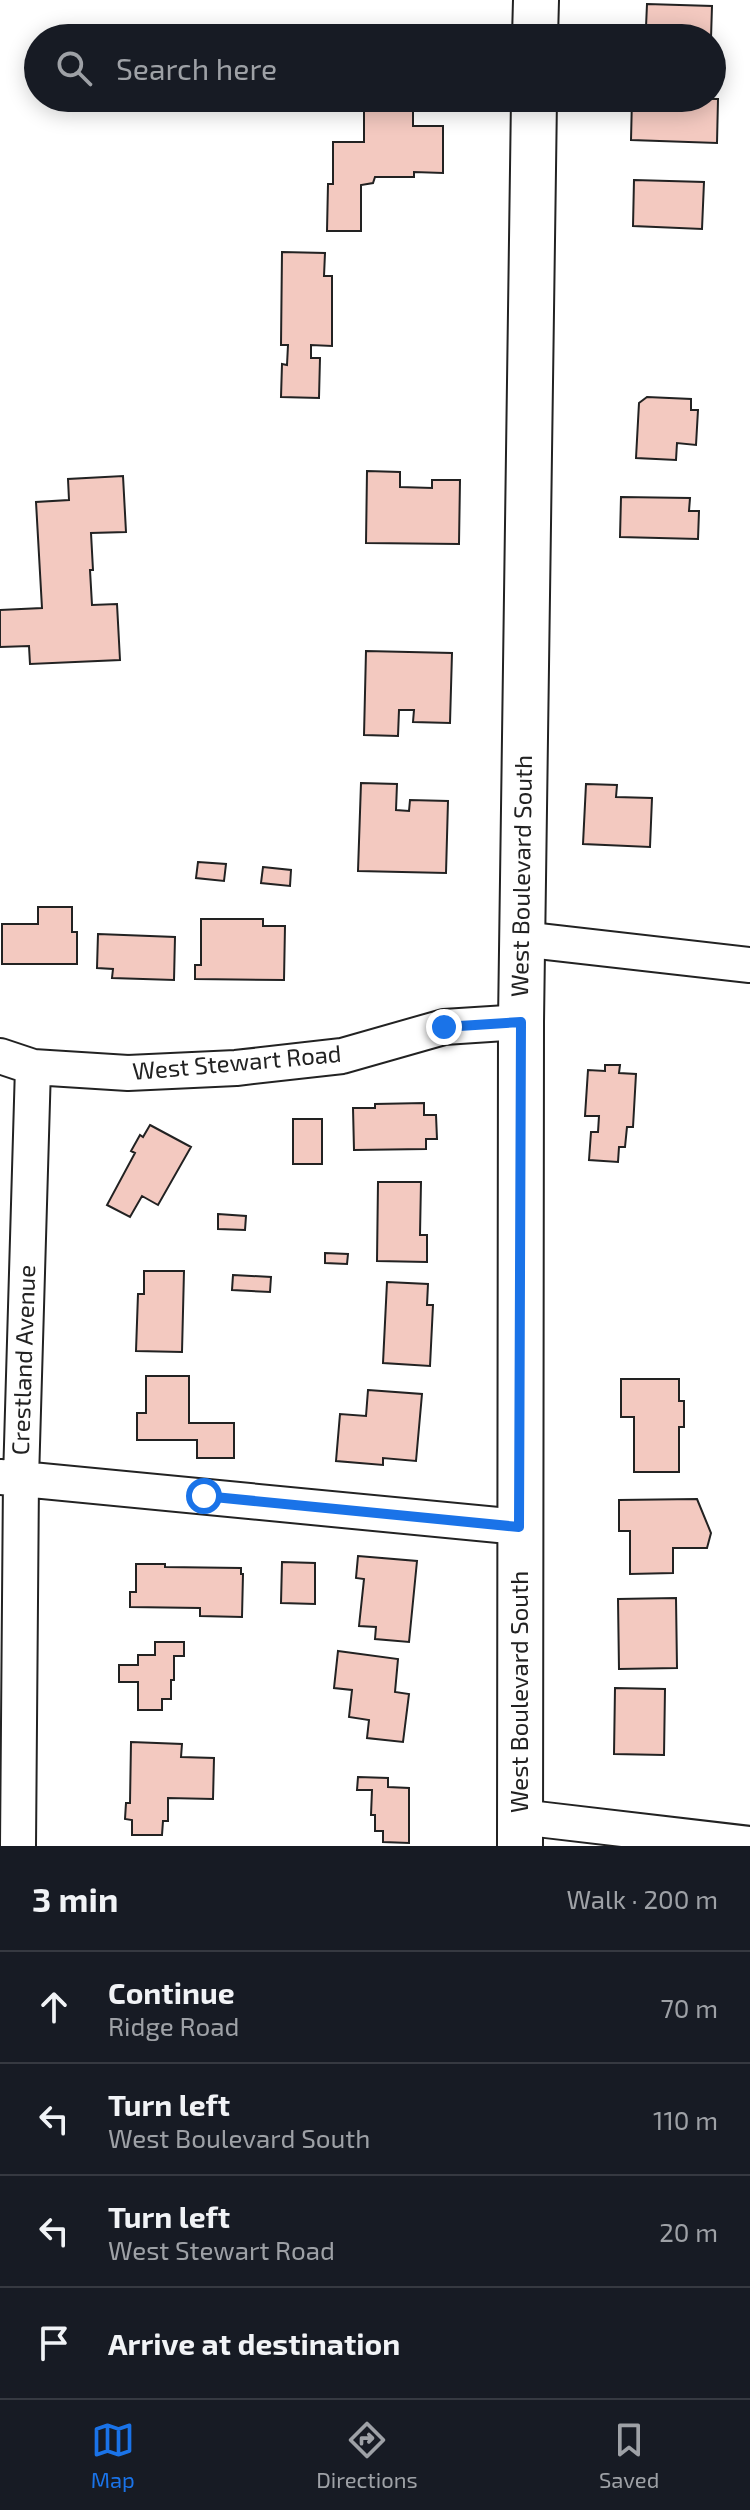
<!DOCTYPE html>
<html lang="en">
<head>
<meta charset="utf-8">
<style>
  body { margin:0; font-family:"Exo 2",sans-serif; background:#242831; color:#f1f3f6 }
  .stop { position:absolute; width:24px; height:24px; margin:-18px; border:6px solid #1a73e8; border-radius:50%; background:#fff }
  .stop.end { background:#1a73e8; border-color:#fff; box-shadow:0 2px 8px #0008 }
  .list { margin:0; padding:0; list-style:none }
  h2 { display:flex; justify-content:space-between; align-items:center; height:104px; margin:0; padding:0 32px; font-size:34px }
  h2 small { font-size:26px; font-weight:400; color:#9ea1a6 }
  .list li { display:grid; grid-template-columns:52px 1fr auto; gap:24px; align-items:center; box-sizing:border-box; height:112px; padding:0 32px; border-top:2px solid #363941 }
  .list b { display:block; font-size:30px; white-space:nowrap }
  .list p { margin:0; font-size:26px; white-space:nowrap; color:#9ea1a6 }
  .list em { font-size:26px; font-style:normal; color:#9ea1a6 }
  .icon { flex:none; width:44px; height:44px; fill:none; stroke:currentColor; stroke-width:2; stroke-linecap:round; stroke-linejoin:round }
  .map { position:relative; flex:none; width:750px; height:1846px; overflow:hidden }
  .search { position:absolute; background:#171b24; box-shadow:0 4px 20px #0003; left:24px; right:24px; top:24px; height:88px; display:flex; align-items:center; gap:20px; box-sizing:border-box; padding:0 28px; border-radius:44px; color:#9ea1a6; font-size:30px }
  .sheet { height:552px; background:#171b24 }
  nav { display:flex; justify-content:space-around; align-items:center; box-sizing:border-box; height:112px; border-top:2px solid #363941; background:#171b24; font-size:22px; color:#9ea1a6 }
  nav a { display:grid; justify-items:center; gap:4px }
  nav .on { color:#1a73e8 }
  .map>svg:first-child { display:block }
  .building { fill:#f3c9c0; stroke:#222; stroke-width:2 }
  .lines { fill:none; stroke-linecap:round; stroke-linejoin:round }
  .minor-casing { stroke:#222; stroke-width:38 }
  .major-casing { stroke:#222; stroke-width:48 }
  .minor { stroke:#fff; stroke-width:34 }
  .major { stroke:#fff; stroke-width:44 }
  .route { stroke:#1a73e8; stroke-width:10 }
  .labels { text-anchor:middle; stroke-width:6; stroke-linejoin:round; paint-order:stroke }
  .street-label { font-size:24px; fill:#222; stroke:#fff }
</style>
</head>
<body>
<div class="map">
<svg width="750" height="1846" viewBox="0 0 750 1846">
  <rect width="100%" height="100%" fill="#fff"/>
  <path class="building" d="M647,4L712,6L711,38H631V27H646Z
    M632,98L718,99L717,143L631,140Z
    M364,107H413V126H443V173L414,172V177H375L373,183L361,185V231H327L328,184H333V142H364Z
    M634,180L704,182L702,229L633,226Z
    M282,252L325,253L324,276H332V346L311,345V358H320L319,398L281,397L282,364L287,365L288,345H281Z
    M647,397L691,399V410H698L696,445L677,443L676,460L636,458L639,403Z
    M367,471L400,472V487L432,488V480H460L459,544L366,543Z
    M123,476L126,532L91,533L93,570H90L92,605L117,604L120,660L30,664L29,646L0,647V610L42,608L36,502L69,500L68,479Z
    M621,497L690,498L689,511H699L698,539L620,537Z
    M366,651L452,653L450,723L413,722L414,710H399L398,736L364,735Z
    M361,783L397,784L396,810L409,811L410,800L448,801L446,873L358,871Z
    M586,784L617,785L616,797L652,798L650,847L583,844Z
    M198,862L226,864L224,881L196,878Z
    M263,867L291,870L290,886L261,883Z
    M38,907H72V932H77V964H2V924H38Z
    M201,919H263V926H285L284,980L195,979V965H201Z
    M98,934L175,937L174,980L112,978L113,969L97,968Z
    M605,1065H620L619,1073L636,1074L633,1127H627L625,1147H619L618,1162L589,1160L591,1132H598L599,1116H585L588,1070L605,1071Z
    M424,1103V1115H436L437,1139H426V1149L354,1150L353,1108H375V1104Z
    M293,1119H322V1164H293Z
    M150,1125L191,1147L158,1205L142,1196L130,1217L107,1205L135,1153L131,1151L140,1135L143,1137Z
    M378,1182H421L420,1235H427V1262L377,1261Z
    M218,1214L246,1216L245,1230L218,1229Z
    M325,1253L348,1254L347,1264L325,1263Z
    M144,1271H184L182,1352L136,1351L138,1294H144Z
    M233,1275L271,1277L270,1292L232,1290Z
    M387,1282L428,1284L427,1305H433L430,1366L383,1363Z
    M146,1376H189V1423H234V1458H197V1440H137V1413H146Z
    M621,1379H679V1401H684V1427H679V1472H634V1417H621Z
    M368,1390L422,1394L416,1461L383,1458V1465L336,1461L340,1414L366,1416Z
    M697,1499L711,1533L707,1548H673V1573L630,1574V1531H619V1500Z
    M358,1556L417,1561L409,1642L375,1639L376,1627L359,1626L364,1579L356,1578Z
    M282,1562L315,1563V1604L281,1603Z
    M136,1564H165V1567L241,1568V1574H243L242,1617L200,1616V1608L130,1607V1592H136Z
    M676,1598L677,1668L619,1669L618,1599Z
    M155,1642H184V1656H174V1680H171V1699H162V1710H138V1682H119V1665H138V1655H155Z
    M338,1651L398,1659L395,1692L409,1694L403,1742L367,1738L369,1720L349,1717L352,1690L334,1688Z
    M615,1688L665,1689L664,1755L614,1754Z
    M131,1742L182,1744L181,1757L214,1758L213,1799L168,1798V1821H163L162,1835H132V1820L125,1819L126,1803H130Z
    M358,1777L388,1778V1787L409,1788V1843L383,1842V1831H375V1815H371L372,1790H357Z"/>
  <g class="lines">
    <defs>
      <path id="minor" d="M521,939L750,965
        M0,1056L33,1067L128,1073L236,1068L342,1056L444,1027L521,1022
        M0,1477L519,1527
        M520,1817L750,1844
        M18,1846L21,1479L33,1067"/>
      <path id="major" d="M535,38L536,0
        M520,1846L521,1022L534,98"/>
    </defs>
    <use href="#minor" class="minor-casing"/>
    <use href="#major" class="major-casing"/>
    <use href="#minor" class="minor"/>
    <use href="#major" class="major"/>
  </g>
  <g class="lines">
    <path class="route" d="M204,1496L519,1527L521,1022L444,1027"/>
  </g>
  <g class="labels">
    <g class="street-label">
      <text transform="translate(522 876) rotate(-89)" y="8">West Boulevard South</text>
      <text transform="translate(237 1063) rotate(-5)" y="8">West Stewart Road</text>
      <text transform="translate(24 1360) rotate(-88)" y="8">Crestland Avenue</text>
      <text transform="translate(520 1692) rotate(-90)" y="8">West Boulevard South</text>
    </g>
  </g>
</svg>
<div class="stop" style="left:204px;top:1496px"></div>
<div class="stop end" style="left:444px;top:1027px"></div>
<div class="search"><svg class="icon" aria-label="search" viewBox="0 0 24 24"><circle cx="10" cy="10" r="6"/><path d="M15 15l6 6"/></svg>Search here</div>
</div>
<section class="sheet">
<h2>3 min<small>Walk · 200 m</small></h2>
<ul class="list">
<li><svg class="icon" aria-label="ahead" viewBox="0 0 24 24"><path d="M12 20V5M6 11l6-6 6 6"/></svg><div><b>Continue</b><p>Ridge Road</p></div><em>70 m</em></li>
<li><svg class="icon" aria-label="left" viewBox="0 0 24 24"><path d="M17 20v-9H6M10 6l-5 5 5 5"/></svg><div><b>Turn left</b><p>West Boulevard South</p></div><em>110 m</em></li>
<li><svg class="icon" aria-label="left" viewBox="0 0 24 24"><path d="M17 20v-9H6M10 6l-5 5 5 5"/></svg><div><b>Turn left</b><p>West Stewart Road</p></div><em>20 m</em></li>
<li><svg class="icon" aria-label="arrive" viewBox="0 0 24 24"><path d="M6 21V4h12l-3 4 3 4H6"/></svg><div><b>Arrive at destination</b></div></li>
</ul>
</section>
<nav>
<a class="on"><svg class="icon" aria-label="map" viewBox="0 0 24 24"><path d="M3 6l6-2 6 2 6-2v14l-6 2-6-2-6 2zM9 4v14M15 6v14"/></svg>Map</a>
<a><svg class="icon" aria-label="directions" viewBox="0 0 24 24"><path d="M12 3l9 9-9 9-9-9zM9 14v-3h6M13 9l2 2-2 2"/></svg>Directions</a>
<a><svg class="icon" aria-label="saved" viewBox="0 0 24 24"><path d="M7 4h10v16l-5-4-5 4z"/></svg>Saved</a>
</nav>
</body>
</html>
